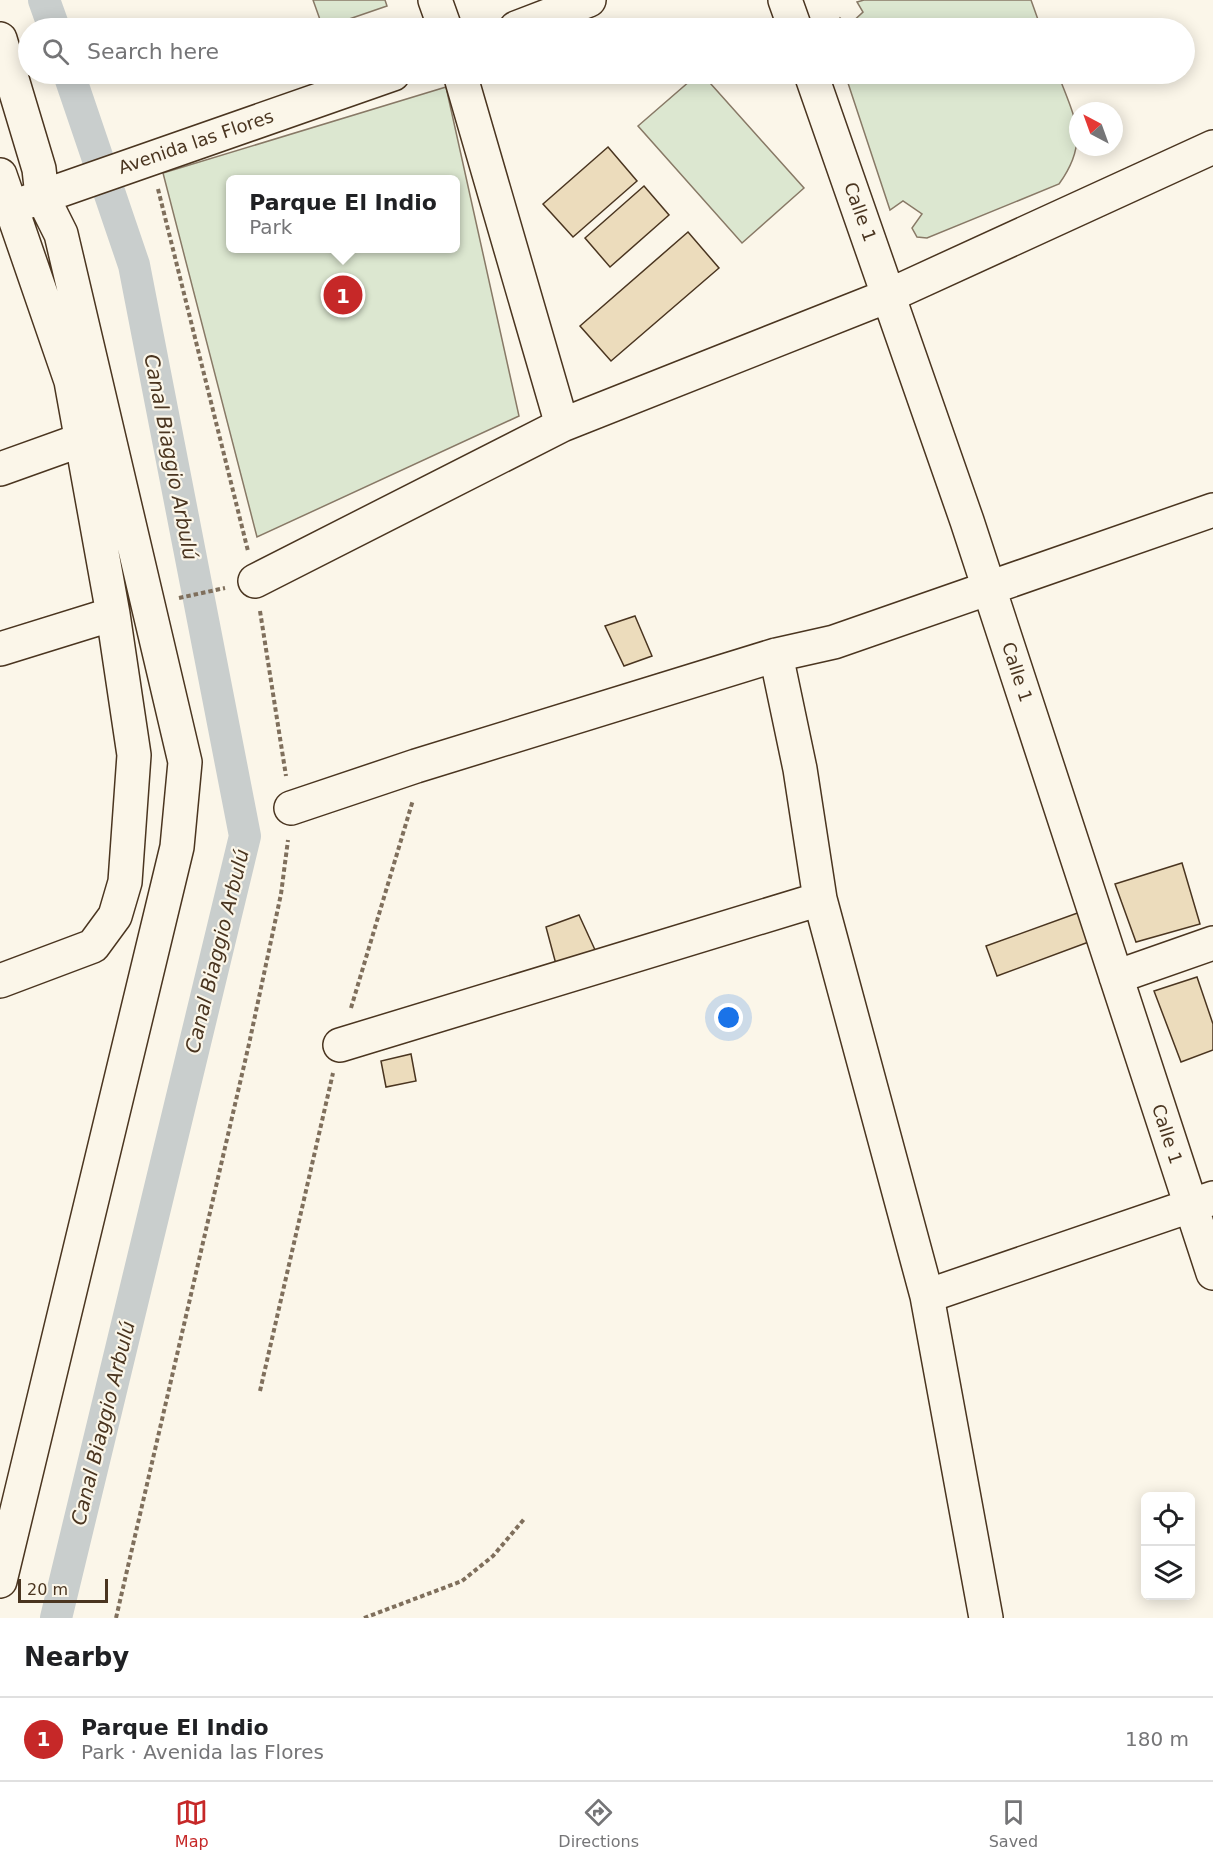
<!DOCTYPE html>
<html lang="en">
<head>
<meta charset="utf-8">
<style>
  body { margin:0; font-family:"DejaVu Sans",sans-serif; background:#f2f2f2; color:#202124 }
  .controls { position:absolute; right:18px; bottom:18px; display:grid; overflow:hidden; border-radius:9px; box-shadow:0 3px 15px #0003 }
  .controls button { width:54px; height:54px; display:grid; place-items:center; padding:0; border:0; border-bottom:2px solid #e0e0e0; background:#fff; color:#202124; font:30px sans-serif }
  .compass { position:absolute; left:1069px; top:102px; width:54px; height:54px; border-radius:50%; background:#fff; box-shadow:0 3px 15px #0003; rotate:319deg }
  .scale { position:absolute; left:18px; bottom:15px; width:90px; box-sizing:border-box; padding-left:6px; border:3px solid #4a3520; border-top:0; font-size:16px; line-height:21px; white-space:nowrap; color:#4a3520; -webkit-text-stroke:4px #fbf6e9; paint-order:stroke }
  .you { position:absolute; left:729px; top:1018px; width:21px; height:21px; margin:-15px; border:4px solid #fff; border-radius:50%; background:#1a73e8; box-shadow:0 0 0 9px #1a73e833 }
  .badge { display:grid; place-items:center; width:39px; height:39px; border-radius:50%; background:#c62828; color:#fff; font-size:20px; font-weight:700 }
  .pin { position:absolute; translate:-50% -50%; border:3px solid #fff; box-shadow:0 2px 6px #0006 }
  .popup { position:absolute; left:226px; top:175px; width:234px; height:78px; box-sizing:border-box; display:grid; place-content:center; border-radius:9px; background:#fff; filter:drop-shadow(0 2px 4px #0005); font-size:20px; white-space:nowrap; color:#757577 }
  .popup b { font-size:22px; color:#202124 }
  .popup::after { content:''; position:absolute; left:50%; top:100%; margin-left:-12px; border:12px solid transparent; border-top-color:#fff }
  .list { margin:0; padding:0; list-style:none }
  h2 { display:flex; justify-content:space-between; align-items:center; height:78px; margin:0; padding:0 24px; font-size:26px }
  h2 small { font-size:20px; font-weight:400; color:#757577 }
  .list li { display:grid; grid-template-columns:39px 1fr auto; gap:18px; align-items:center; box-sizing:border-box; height:84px; padding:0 24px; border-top:2px solid #e0e0e0 }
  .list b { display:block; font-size:22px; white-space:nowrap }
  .list p { margin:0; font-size:20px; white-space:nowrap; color:#757577 }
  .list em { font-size:20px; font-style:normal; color:#757577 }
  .icon { flex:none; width:33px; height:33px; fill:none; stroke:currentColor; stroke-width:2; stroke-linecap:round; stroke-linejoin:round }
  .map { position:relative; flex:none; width:1213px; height:1618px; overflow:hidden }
  .search { position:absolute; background:#fff; box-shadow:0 3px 15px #0003; left:18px; right:18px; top:18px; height:66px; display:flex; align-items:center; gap:15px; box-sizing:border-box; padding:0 21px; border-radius:33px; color:#757577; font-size:22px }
  .sheet { height:162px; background:#fff }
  nav { display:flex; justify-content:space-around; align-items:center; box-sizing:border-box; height:84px; border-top:2px solid #e0e0e0; background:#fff; font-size:16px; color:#757577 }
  nav a { display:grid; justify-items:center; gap:3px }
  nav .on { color:#c62828 }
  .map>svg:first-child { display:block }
  .green { fill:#dce7d0; stroke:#887966; stroke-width:1.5; fill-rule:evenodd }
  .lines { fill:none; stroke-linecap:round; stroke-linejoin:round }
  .canal { stroke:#c9cecd; stroke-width:32 }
  .building { fill:#ecdcbc; stroke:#4a3520; stroke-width:1.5 }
  .minor-casing { stroke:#4a3520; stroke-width:36 }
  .path { stroke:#7f6f5c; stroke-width:4; stroke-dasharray:4.5 3; stroke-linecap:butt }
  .minor { stroke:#fbf6e9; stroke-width:33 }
  .labels { text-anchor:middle; stroke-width:4.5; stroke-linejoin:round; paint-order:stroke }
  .street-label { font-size:18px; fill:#4a3520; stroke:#fbf6e9 }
  .water-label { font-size:20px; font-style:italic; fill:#4a3520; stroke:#fbf6e9 }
</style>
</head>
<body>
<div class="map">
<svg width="1213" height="1618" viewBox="0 0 1213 1618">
  <rect width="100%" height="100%" fill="#fbf6e9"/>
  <path class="green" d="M313,0H385L387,6L323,28Z
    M864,0H1031L1041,28H835L840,18L849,25L863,12L857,2Z
    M698,74H702L804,188L742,243L638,126Z
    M845,74H1058C1075,119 1090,141 1059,184L927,238L917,237L912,228L922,214L903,201L890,210Z
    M446,87L519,416L257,537L163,173ZM230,180H455V248H230Z"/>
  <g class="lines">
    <path class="canal" d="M44,0L54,28
      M56,1618L245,836L134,265L69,74"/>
  </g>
  <path class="building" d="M608,147L637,181L573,237L543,204Z
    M644,186L669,215L610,267L585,238Z
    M688,232L719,268L611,361L580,326Z
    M635,616L652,656L624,666L605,626Z
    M1182,863L1200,924L1136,942L1115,884Z
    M1083,911L1094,940L997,976L986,946Z
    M579,915L596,952L557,968L546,927Z
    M1197,977L1213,1024V1050L1181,1062L1154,991Z
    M411,1054L416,1081L386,1087L381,1061Z"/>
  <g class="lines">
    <defs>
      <path id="minor" d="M435,0L445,28
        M785,0L795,28
        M516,28L589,0
        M0,39L39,169L42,196L61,234L185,762L177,847L0,1581
        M460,74L562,425
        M811,74L967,521L1213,1273
        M0,175L71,381L113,614L134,755L125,882L115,916L93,946L0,981
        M21,204L393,74
        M0,469L81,440
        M255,581L562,425L890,295L1213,147
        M0,649L113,614
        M776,655L800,769L820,899L927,1296L986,1618
        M291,808L416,766L776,655L834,642L1213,510
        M1116,977L1213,943
        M340,1045L820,899
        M927,1296L1213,1198"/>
    </defs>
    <use href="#minor" class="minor-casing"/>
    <path class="path" d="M158,189L248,551
      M179,598L225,588
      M260,611L286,776
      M351,1008L413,800
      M260,1391L333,1073
      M116,1618L249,1044L281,894L288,840
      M364,1618L462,1581L493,1556L525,1518"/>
    <use href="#minor" class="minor"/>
  </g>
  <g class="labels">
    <g class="street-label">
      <text transform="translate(196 142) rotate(-19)" y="6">Avenida las Flores</text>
      <text transform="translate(860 212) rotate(70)" y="6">Calle 1</text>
      <text transform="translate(1017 672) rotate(72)" y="6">Calle 1</text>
      <text transform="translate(1167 1134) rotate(72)" y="6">Calle 1</text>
    </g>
    <g class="water-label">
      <text transform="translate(171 457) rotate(79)" y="7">Canal Biaggio Arbulú</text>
      <text transform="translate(217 951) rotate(-76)" y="7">Canal Biaggio Arbulú</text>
      <text transform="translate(103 1423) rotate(-76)" y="7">Canal Biaggio Arbulú</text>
    </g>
  </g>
</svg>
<div class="controls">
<button><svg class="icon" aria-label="locate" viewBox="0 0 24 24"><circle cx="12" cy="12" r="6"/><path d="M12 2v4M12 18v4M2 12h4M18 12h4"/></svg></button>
<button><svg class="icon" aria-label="layers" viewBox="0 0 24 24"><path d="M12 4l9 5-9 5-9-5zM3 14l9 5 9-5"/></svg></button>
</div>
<svg class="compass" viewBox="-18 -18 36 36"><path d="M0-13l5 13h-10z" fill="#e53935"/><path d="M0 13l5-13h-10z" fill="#757577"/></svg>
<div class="scale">20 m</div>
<div class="you"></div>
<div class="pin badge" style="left:343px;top:295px">1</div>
<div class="popup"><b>Parque El Indio</b>Park</div>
<div class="search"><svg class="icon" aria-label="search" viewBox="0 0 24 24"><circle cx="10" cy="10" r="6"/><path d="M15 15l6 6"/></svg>Search here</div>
</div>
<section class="sheet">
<h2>Nearby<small></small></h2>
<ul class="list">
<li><span class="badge">1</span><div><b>Parque El Indio</b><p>Park · Avenida las Flores</p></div><em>180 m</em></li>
</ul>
</section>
<nav>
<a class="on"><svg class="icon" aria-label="map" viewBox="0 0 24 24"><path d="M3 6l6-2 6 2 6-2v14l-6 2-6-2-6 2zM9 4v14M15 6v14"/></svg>Map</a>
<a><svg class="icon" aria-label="directions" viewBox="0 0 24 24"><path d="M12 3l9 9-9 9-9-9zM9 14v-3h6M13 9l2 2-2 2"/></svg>Directions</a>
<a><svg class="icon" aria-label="saved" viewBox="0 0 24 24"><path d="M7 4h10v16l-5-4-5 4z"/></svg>Saved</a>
</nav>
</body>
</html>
